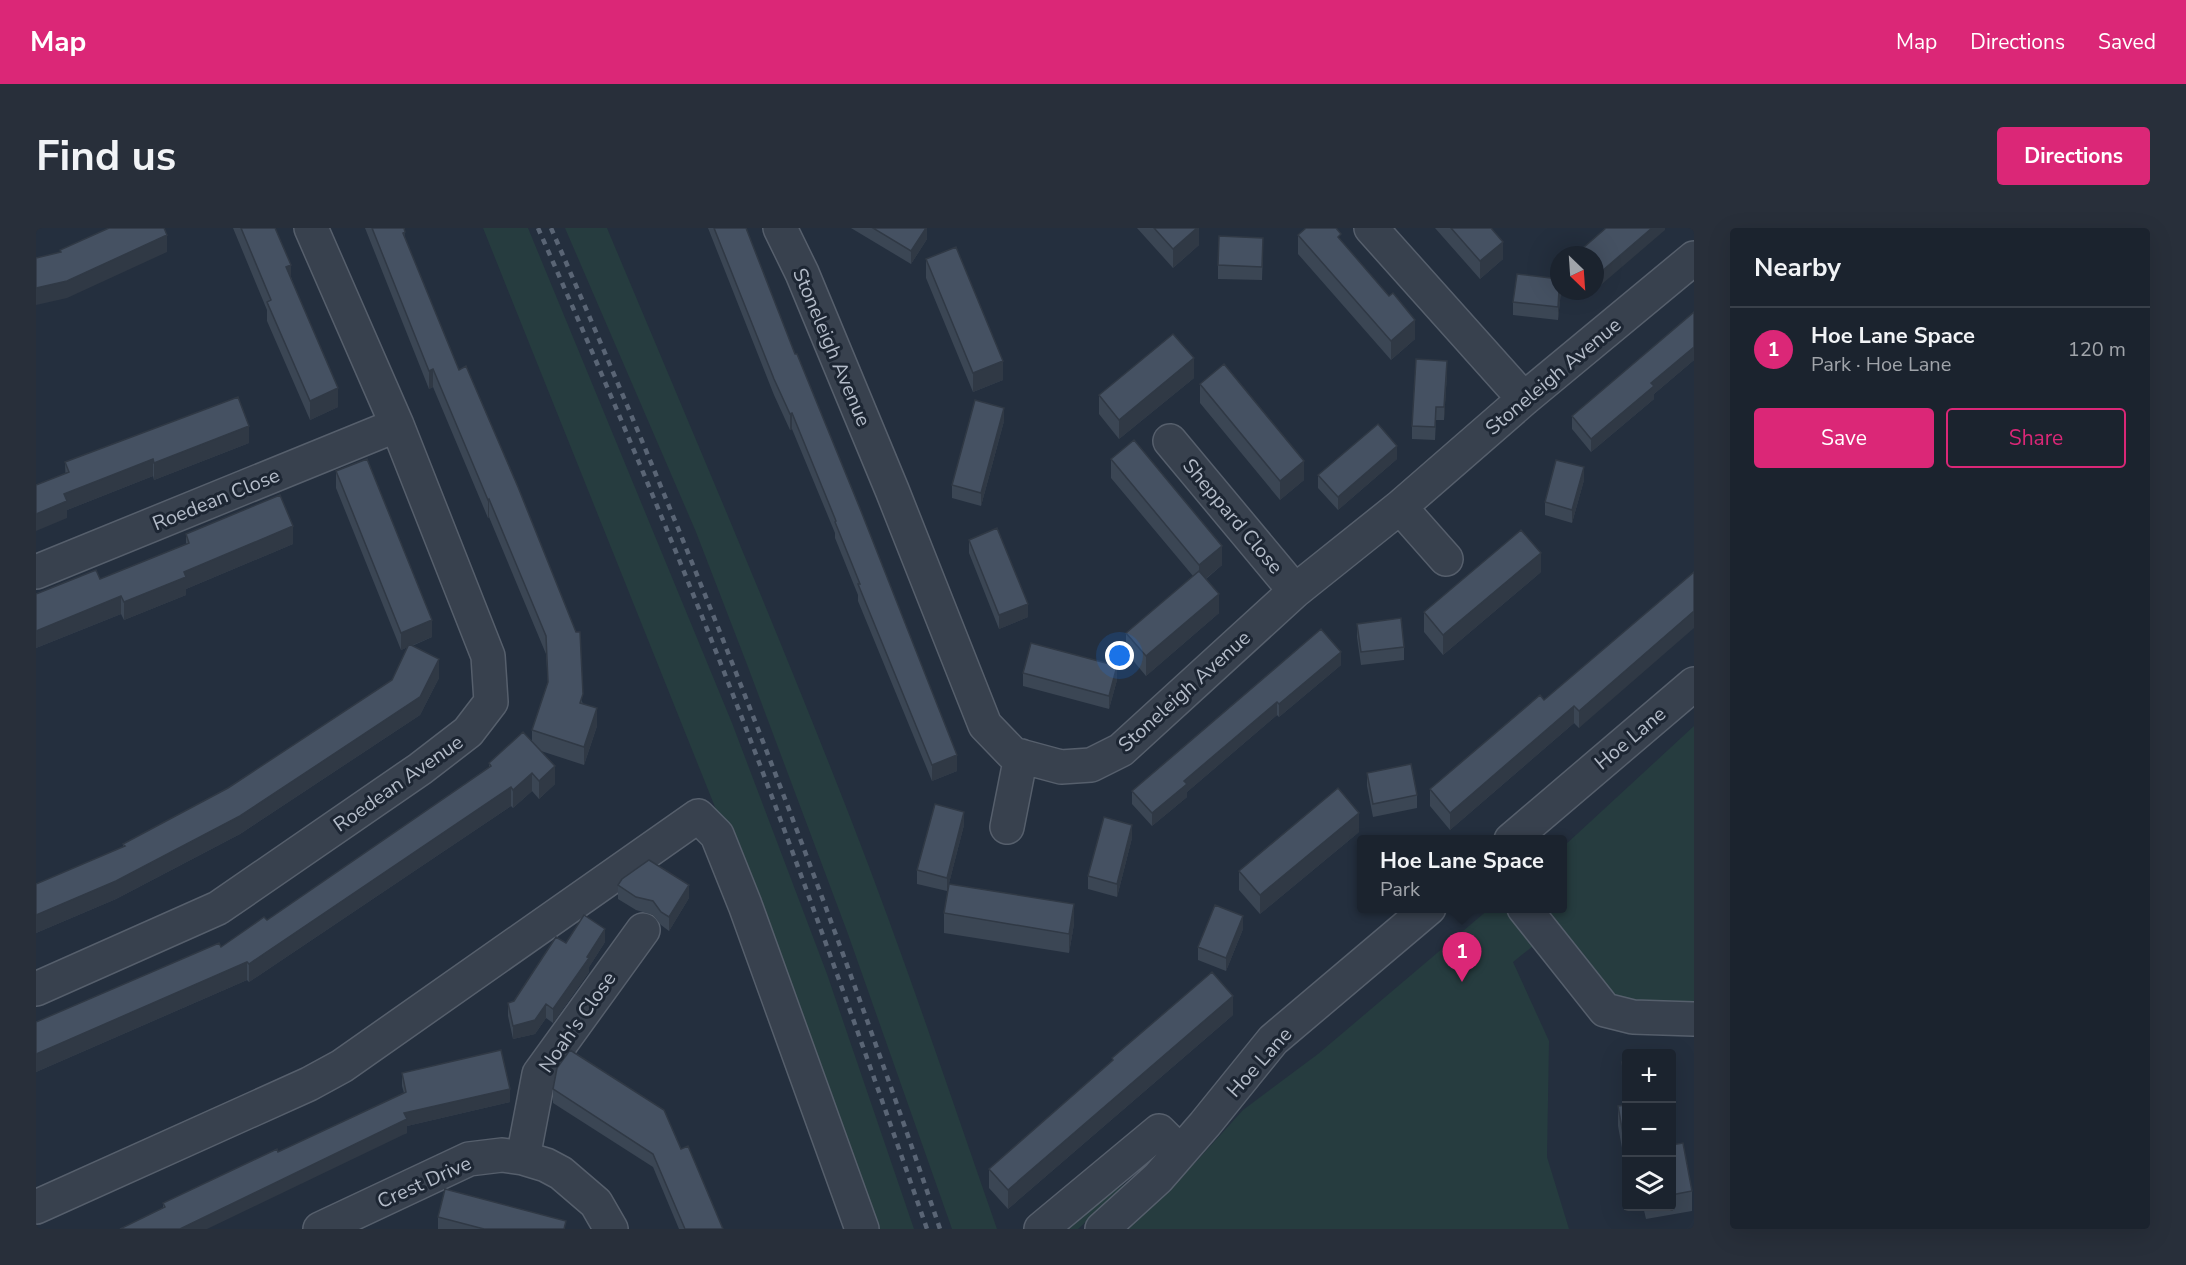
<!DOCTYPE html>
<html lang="en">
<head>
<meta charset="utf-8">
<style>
  body { margin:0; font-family:"Nunito Sans",sans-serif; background:#282f3a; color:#f1f3f6 }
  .controls { position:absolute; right:18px; bottom:18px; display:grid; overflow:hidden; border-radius:6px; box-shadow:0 6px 24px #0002 }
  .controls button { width:54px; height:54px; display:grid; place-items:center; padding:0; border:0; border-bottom:2px solid #39404a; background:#1b232e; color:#f1f3f6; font:30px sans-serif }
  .compass { position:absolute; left:1514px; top:18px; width:54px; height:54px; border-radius:50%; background:#1b232e; box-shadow:0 6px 24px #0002; rotate:155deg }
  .you { position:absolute; left:1084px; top:428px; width:21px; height:21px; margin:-15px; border:4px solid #fff; border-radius:50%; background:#1a73e8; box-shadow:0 0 0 9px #1a73e833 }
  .badge { display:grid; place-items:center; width:39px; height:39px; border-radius:50%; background:#db2777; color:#fff; font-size:20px; font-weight:700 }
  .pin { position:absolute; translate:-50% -50px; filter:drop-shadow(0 2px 3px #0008) }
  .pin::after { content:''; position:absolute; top:32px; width:21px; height:18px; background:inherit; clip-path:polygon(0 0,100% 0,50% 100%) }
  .popup { position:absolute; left:1321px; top:607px; width:210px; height:78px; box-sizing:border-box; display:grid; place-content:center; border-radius:6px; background:#1b232e; filter:drop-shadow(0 2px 4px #0005); font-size:20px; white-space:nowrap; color:#a0a4aa }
  .popup b { font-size:22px; color:#f1f3f6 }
  .popup::after { content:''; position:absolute; left:50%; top:100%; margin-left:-12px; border:12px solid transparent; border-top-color:#1b232e }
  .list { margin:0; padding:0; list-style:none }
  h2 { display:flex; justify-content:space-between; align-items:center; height:78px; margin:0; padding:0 24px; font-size:26px }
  h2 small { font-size:20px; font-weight:400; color:#a0a4aa }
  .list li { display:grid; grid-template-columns:39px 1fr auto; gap:18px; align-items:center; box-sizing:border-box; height:84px; padding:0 24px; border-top:2px solid #39404a }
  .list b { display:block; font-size:22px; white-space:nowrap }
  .list p { margin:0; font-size:20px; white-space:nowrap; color:#a0a4aa }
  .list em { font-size:20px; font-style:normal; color:#a0a4aa }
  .actions { display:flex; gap:12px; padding:18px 24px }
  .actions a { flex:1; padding:14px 0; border:2px solid #db2777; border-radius:6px; text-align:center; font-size:21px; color:#db2777 }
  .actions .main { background:#db2777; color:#fff }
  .icon { flex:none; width:33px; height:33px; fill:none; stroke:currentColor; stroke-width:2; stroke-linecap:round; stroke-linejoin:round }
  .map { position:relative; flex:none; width:1658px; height:1001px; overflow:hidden; border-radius:6px }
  header { display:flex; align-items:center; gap:36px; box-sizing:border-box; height:84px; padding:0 30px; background:#db2777; color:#fff }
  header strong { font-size:28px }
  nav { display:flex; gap:33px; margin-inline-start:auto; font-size:21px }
  .intro { display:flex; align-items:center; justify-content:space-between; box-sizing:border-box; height:144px; padding:0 36px }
  h1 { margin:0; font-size:42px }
  .button { padding:15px 27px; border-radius:6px; background:#db2777; color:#fff; font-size:21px; font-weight:700 }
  main { display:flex; gap:36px; padding:0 36px }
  aside { flex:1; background:#1b232e; border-radius:6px; box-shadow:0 6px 24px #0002 }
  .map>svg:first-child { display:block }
  .green { fill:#263c3f }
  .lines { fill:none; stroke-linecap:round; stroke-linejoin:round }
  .minor-casing { stroke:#565f6c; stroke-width:36 }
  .minor { stroke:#38414e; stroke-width:33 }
  .rail { stroke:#5a6575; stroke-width:4.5; stroke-dasharray:6 6; stroke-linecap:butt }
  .wall { fill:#3b4654 }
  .shaded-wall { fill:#303945 }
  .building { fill:#455162; stroke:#303945; stroke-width:1.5 }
  .labels { text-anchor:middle; stroke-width:6; stroke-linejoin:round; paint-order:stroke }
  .street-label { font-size:20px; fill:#b4bcc9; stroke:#1d2633 }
</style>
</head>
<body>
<header>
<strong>Map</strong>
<nav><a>Map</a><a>Directions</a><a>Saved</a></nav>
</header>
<div class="intro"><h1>Find us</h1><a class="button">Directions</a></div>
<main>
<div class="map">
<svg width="1658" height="1001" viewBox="0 0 1658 1001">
  <rect width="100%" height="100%" fill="#242f3e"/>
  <path class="green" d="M447,0H492L696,495L791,746L878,1001H832L755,780L681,584Z
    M529,0H571C653,196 737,391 814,589C867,725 913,863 961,1001H916L812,706L712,439L660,304Z
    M1658,498V779L1576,775L1497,718L1477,734L1513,813L1511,929L1533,1001H1088L1158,936L1207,882L1282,826L1453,681L1526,680L1527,619Z
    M1096,951L1042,1001H1023Z"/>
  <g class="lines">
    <defs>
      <path id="minor" d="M744,0L766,45L856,262L949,497L977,526L1025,539L1055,537L1085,522L1259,363L1364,279L1488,171L1658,30
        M1335,0L1488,171
        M1134,213L1259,363
        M1364,279L1410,331
        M0,344L361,197
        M971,599L985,528
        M1475,612L1658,456
        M1488,680L1569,782L1597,789L1658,791
        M0,761L182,680L384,541L432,504L455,474L452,428L361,197L275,0
        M487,930L503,846L607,702
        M0,979L273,856L306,838L662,588L681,607L709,677L826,1001
        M284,1001L433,931L466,927L487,930L510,937L525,945L560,975L575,1001
        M1005,1001L1123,903L1144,924
        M1066,1001L1122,950L1169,896L1237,812L1393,680"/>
    </defs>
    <use href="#minor" class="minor-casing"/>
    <use href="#minor" class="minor"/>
    <path class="rail" d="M502,0C579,174 653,351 721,529C780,685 836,843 891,1001
      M515,0C659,329 789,662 904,1001"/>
  </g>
  <path class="wall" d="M197,0H239L255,49L302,179L274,192L231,93V82Z
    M329,0H368L369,11L547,476L561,498L548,537L505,523L519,556L503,571L496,563L477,580L475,578L213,754L211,752L0,844V794L185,719L231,692L453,539V535L496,514V502L512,456L510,426L453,289L452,290L397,159L393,161Z
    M672,0H710L921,543L896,553L822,373V367L799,310V305L756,201L754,202L738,167Z
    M815,0H891V11L875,36Z
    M1101,0H1163V17L1137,40Z
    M1399,0H1455L1467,31L1444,51Z
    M1262,7L1305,13L1379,111L1355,132L1262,26Z
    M1227,23L1226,52L1182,51V37Z
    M890,31L967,152L937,164L890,50Z
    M1525,63L1522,92L1477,87V74Z
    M1658,84V132L1618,166V171L1555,224L1536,201V188Z
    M1411,146L1408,192H1400L1399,212L1376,211V198Z
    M1158,150L1083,211L1063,186V167Z
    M1164,156L1268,252L1244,272L1164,175Z
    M968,193L945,278L916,270V257Z
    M213,215L118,252L117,248L31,282V290L29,234Z
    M1075,231L1186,337L1170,351L1183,385L1110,448L1090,424V405L1157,348L1075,250Z
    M1361,231L1302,282L1282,260V247Z
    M300,243L396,409L376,418L403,450L384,487L204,606L80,671L0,705V656L87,619V616L192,560L356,452L372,419L365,422L300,260Z
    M1548,252L1536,295L1509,287V274Z
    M150,306L257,316L150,361V367L88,392L85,386L0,420V366L64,351L150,317Z
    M933,312L992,389L963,401L933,325Z
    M1505,344L1407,427L1388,404V384Z
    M1658,344L1543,500L1538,495L1414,602L1394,578V561L1508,472Z
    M1321,396L1368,419V432L1325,437L1321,409Z
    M1285,401L1305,437L1243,489L1241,487L1151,564V569L1116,598L1096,576V563Z
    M987,445L1081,452L1073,481L987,458Z
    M1331,545L1381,567V580L1337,589L1331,558Z
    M928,597L911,663L881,656V642Z
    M1323,604L1224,686L1203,662V643Z
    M1096,610L1081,669L1052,661V648Z
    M582,657L653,670L633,703L625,697L617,687L600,682L582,671Z
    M908,685L1038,696L1033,725L908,705Z
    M1207,701L1190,743L1162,732V719Z
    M569,714L553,739V744L517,795L510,790L499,806L477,811L472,788V775L478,773L530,715Z
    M1197,787L972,981L953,960V941L1076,833V830Z
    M1590,833V942L1582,898V878L1590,877L1586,853V834Z
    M366,845L474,874L371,898V905L127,980V975L242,924L368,865L366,858Z
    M517,861L645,921L687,1001H643L617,939L517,875Z
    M1635,913L1636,917L1656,963V983L1610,991L1607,978H1635Z
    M402,989L530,1001H402Z"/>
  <path class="shaded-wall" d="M890,0H891V11L875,36V23Z
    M1161,0H1163V17L1137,40V21Z
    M1616,0H1629V2L1559,62V49Z
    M131,7V24L31,70L0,77V60Z
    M1467,14V31L1444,51V33Z
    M255,37V57L250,39Z
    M1523,63H1525L1522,92V79Z
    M1379,92V111L1355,132V113Z
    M1658,119V132L1618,166V171L1555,224V211L1615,155Z
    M1158,130V150L1083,211V192Z
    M967,133V152L937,164V145Z
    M1411,133V146L1408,192V179Z
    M397,141V159L393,161V143Z
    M302,160V179L274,192V173Z
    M968,180V193L945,278V265Z
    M756,185V201L754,202V186Z
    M213,198V215L118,252V235Z
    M1361,218V231L1302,282V269Z
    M117,231V248L31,282V290L0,303V286L28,266Z
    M1268,233V252L1244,272V253Z
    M1548,239V252L1536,295V282Z
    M453,271V289L452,290V272Z
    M257,298V316L150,361V367L88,392V374L148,344Z
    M1186,318V337L1163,356V337Z
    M1505,325V344L1407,427V407Z
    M1183,366V385L1110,448V428Z
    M85,368V386L0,420V403Z
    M992,376V389L963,401V387Z
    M1658,383V400L1543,500V483Z
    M396,392V409L365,422V405Z
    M1305,424V437L1243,489V476Z
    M403,431V450L384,487L204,606L80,671L0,705V687Z
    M1081,438V452L1073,481V468Z
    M1241,474V487L1151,564V569L1116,598V585L1148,553Z
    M1538,478V495L1414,602V585Z
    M561,480V498L548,537V519Z
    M921,527V543L896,553V537Z
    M519,538V556L503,571V553Z
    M496,545V563L477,580V562Z
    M475,559V578L213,754V736Z
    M928,584V597L911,663V650Z
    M1323,585V604L1224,686V667Z
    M1096,597V610L1081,669V656Z
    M653,657V670L633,703V689Z
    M1038,676V696L1033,725V706Z
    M1207,688V701L1190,743V730Z
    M569,701V714L553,739V744L517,795V781Z
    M211,734V752L0,844V826Z
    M1197,768V787L972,981V962Z
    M510,776V790L499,806L477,811V798Z
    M474,861V874L371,898V905L171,1001H144L368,885Z"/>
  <path class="building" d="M73,0H128L131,7L31,53L0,60V30L25,24L24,22Z
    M205,0H239L255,37L250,39L302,160L274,173L231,74L235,72Z
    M336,0H368L369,4L367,5L423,142L430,138L482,259L540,404H544L547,466L544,475L561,480L548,519L496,502L512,454L510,408L453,271L452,272L397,141L393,143Z
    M678,0H710L759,126H761L825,283L921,527L896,537L822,356H824L799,294L800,293L756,185L754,186L738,151Z
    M837,0H890L875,23Z
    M1118,0H1161L1137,21Z
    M1270,0H1300L1305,6L1302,9L1353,68L1357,65L1379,92L1355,113L1262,7Z
    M1415,0H1455L1467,14L1444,33Z
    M1570,0H1616L1559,49V27H1539Z
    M1183,8L1227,10L1226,39L1182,37Z
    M920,19L967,133L937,145L890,31Z
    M1481,46L1523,51V63L1522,79L1477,74Z
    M1658,84V119L1615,155L1618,158L1555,211L1536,188Z
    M1137,106L1158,130L1083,192L1063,167Z
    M1380,131L1411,133L1408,179H1400L1399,199L1376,198Z
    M1188,136L1268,233L1244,253L1164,156Z
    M202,169L213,198L118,235L117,231L28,266L31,273L0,286V257L33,244L29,234Z
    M939,172L968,180L945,265L916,257Z
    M1342,196L1361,218L1302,269L1282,247Z
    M1098,212L1186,318L1163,337L1075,231Z
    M331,231L396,392L365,405L300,243Z
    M1520,232L1548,239L1536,282L1509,274Z
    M244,267L257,298L148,344L150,349L88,374L85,368L0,403V366L60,342L64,351L153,315L150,306Z
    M961,300L992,376L963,387L933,312Z
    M1485,302L1505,325L1407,407L1388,384Z
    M1163,343L1183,366L1110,428L1090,405Z
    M1658,344V383L1543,483L1538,478L1414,585L1394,561L1504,467L1508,472Z
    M1365,390L1368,419L1325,424L1321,396Z
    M1285,401L1305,424L1243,476L1241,474L1148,553L1151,556L1116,585L1096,563Z
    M995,415L1081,438L1073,468L987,445Z
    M373,416L403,431L384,469L204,588L80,653L0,687V656L89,618L87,616L192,560L356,452Z
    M487,504L519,538L503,553L496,545L477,562L475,559L213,736L211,734L0,826V794L183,715L185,719L228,689L231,692L455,538L453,535Z
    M1375,536L1381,567L1337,576L1331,545Z
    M1302,560L1323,585L1224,667L1203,643Z
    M899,576L928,584L911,650L881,642Z
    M1068,589L1096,597L1081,656L1052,648Z
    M613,632L653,657L633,689L625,684L617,673L600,669L582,657L586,651Z
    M913,656L1038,676L1033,706L908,685Z
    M1179,677L1207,688L1190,730L1162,719Z
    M548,687L569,701L551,729L553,730L517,781L510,776L499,792L477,798L472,775L478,773L520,709L530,715Z
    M1176,744L1197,768L972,962L953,941L1077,832L1076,830Z
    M465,822L474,861L368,885L371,891L144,1001H84L129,979L127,975L241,921L242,924L370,864L366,845Z
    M534,822L628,882L645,921L652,918L687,1001H649L617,926L517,861L521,840Z
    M1590,833V858L1586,834Z
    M1590,877V923L1582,878Z
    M1635,913L1636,917L1647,915L1656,963L1635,967Z
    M409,961L530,993L528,1001H448L402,989Z"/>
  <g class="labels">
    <g class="street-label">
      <text transform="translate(796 119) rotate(67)" y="7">Stoneleigh Avenue</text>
      <text transform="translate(1517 148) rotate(-40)" y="7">Stoneleigh Avenue</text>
      <text transform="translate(180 271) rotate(-22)" y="7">Roedean Close</text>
      <text transform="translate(1197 288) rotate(50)" y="7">Sheppard Close</text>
      <text transform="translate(1148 463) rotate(-42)" y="7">Stoneleigh Avenue</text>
      <text transform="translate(1594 510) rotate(-40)" y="7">Hoe Lane</text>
      <text transform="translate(362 555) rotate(-35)" y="7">Roedean Avenue</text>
      <text transform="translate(541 794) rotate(-55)" y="7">Noah's Close</text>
      <text transform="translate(1223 834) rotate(-48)" y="7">Hoe Lane</text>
      <text transform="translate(388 954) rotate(-24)" y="7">Crest Drive</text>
    </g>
  </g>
</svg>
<div class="controls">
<button>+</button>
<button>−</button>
<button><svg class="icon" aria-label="layers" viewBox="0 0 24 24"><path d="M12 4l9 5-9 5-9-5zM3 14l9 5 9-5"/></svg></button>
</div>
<svg class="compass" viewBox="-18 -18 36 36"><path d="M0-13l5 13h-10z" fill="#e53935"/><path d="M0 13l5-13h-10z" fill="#a0a4aa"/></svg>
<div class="you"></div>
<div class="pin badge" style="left:1426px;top:754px">1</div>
<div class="popup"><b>Hoe Lane Space</b>Park</div>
</div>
<aside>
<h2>Nearby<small></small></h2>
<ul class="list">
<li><span class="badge">1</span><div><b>Hoe Lane Space</b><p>Park · Hoe Lane</p></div><em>120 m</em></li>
</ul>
<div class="actions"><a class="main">Save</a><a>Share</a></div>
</aside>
</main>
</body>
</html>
